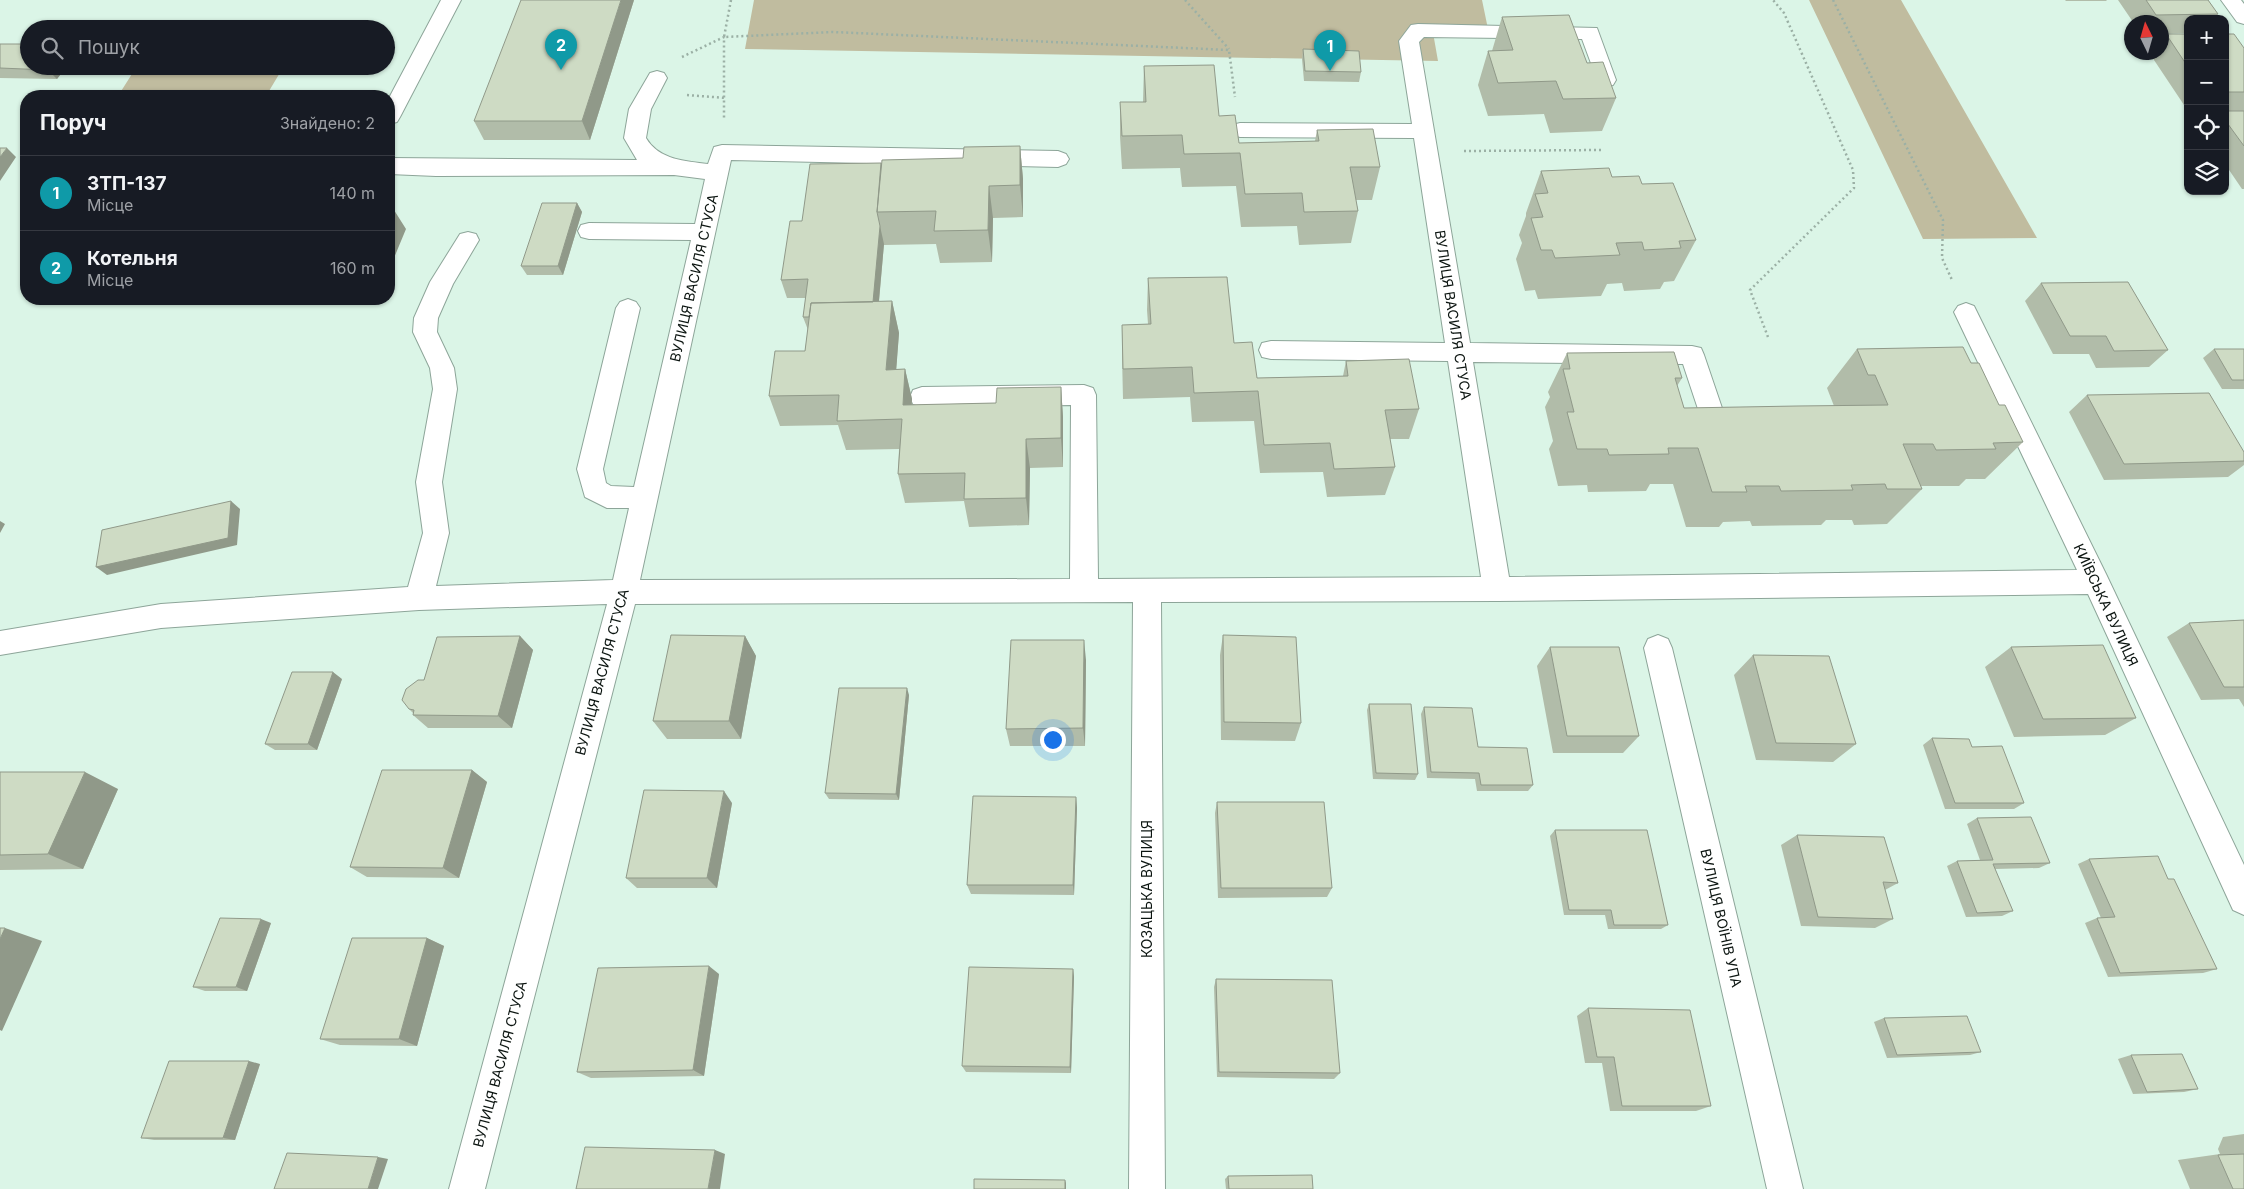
<!DOCTYPE html>
<html lang="uk">
<head>
<meta charset="utf-8">
<style>
  body { margin:0; font-family:Inter,sans-serif; background:#20242c; color:#f1f3f6 }
  .controls { position:absolute; right:15px; top:15px; display:grid; overflow:hidden; border-radius:10px; box-shadow:0 1px 4px #0004 }
  .controls button { width:45px; height:45px; display:grid; place-items:center; padding:0; border:0; border-bottom:1px solid #363941; background:#171b24; color:#f1f3f6; font:25px sans-serif }
  .compass { position:absolute; left:2124px; top:15px; width:45px; height:45px; border-radius:50%; background:#171b24; box-shadow:0 1px 4px #0004; rotate:355deg }
  .you { position:absolute; left:1052px; top:739px; width:18px; height:18px; margin:-12px; border:4px solid #fff; border-radius:50%; background:#1a73e8; box-shadow:0 0 0 8px #1a73e833 }
  .badge { display:grid; place-items:center; width:32px; height:32px; border-radius:50%; background:#d14165; color:#fff; font-size:16px; font-weight:700 }
  .pin { position:absolute; translate:-50% -41px; filter:drop-shadow(0 1px 2px #0008) }
  .pin::after { content:''; position:absolute; top:26px; width:18px; height:15px; background:inherit; clip-path:polygon(0 0,100% 0,50% 100%) }
  .list { margin:0; padding:0; list-style:none }
  h2 { display:flex; justify-content:space-between; align-items:center; height:65px; margin:0; padding:0 20px; font-size:21px }
  h2 small { font-size:16px; font-weight:400; color:#9ea1a6 }
  .list li { display:grid; grid-template-columns:32px 1fr auto; gap:15px; align-items:center; box-sizing:border-box; height:75px; padding:0 20px; border-top:1px solid #363941 }
  .list b { display:block; font-size:19px; white-space:nowrap }
  .list p { margin:0; font-size:16px; white-space:nowrap; color:#9ea1a6 }
  .list em { font-size:16px; font-style:normal; color:#9ea1a6 }
  .icon { flex:none; width:28px; height:28px; fill:none; stroke:currentColor; stroke-width:2; stroke-linecap:round; stroke-linejoin:round }
  .map { position:relative; flex:none; width:2244px; height:1189px; overflow:hidden }
  .search { position:absolute; background:#171b24; box-shadow:0 1px 4px #0004; left:20px; top:20px; width:375px; height:55px; display:flex; align-items:center; gap:12px; box-sizing:border-box; padding:0 18px; border-radius:28px; color:#9ea1a6; font-size:19px }
  .panel { position:absolute; background:#171b24; box-shadow:0 1px 4px #0004; left:20px; top:90px; width:375px; height:215px; border-radius:20px }
  .map>svg:first-child { display:block }
  .green { fill:#c0bc9f }
  .lines { fill:none; stroke-linecap:round; stroke-linejoin:round }
  .minor-casing { stroke:#8da599; stroke-width:2 }
  .path { stroke:#9bb0a5; stroke-width:2.5; stroke-dasharray:2 3; stroke-linecap:butt }
  .minor { fill:#fff; fill-rule:evenodd }
  .wall { fill:#b1bca9 }
  .shaded-wall { fill:#909989 }
  .building { fill:#cedbc4; stroke:#909989 }
  .labels { text-anchor:middle; stroke-width:5; stroke-linejoin:round; paint-order:stroke }
  .street-label { font-size:14px; fill:#0c1511; stroke:#fff }
</style>
</head>
<body>
<div class="map">
<svg width="2244" height="1189" viewBox="0 0 2244 1189">
  <rect width="100%" height="100%" fill="#dbf5e7"/>
  <path class="green" d="M754,0H1482L1488,29L1432,27L1438,61L745,49Z
    M1809,0H1901L2037,238L1923,239Z
    M253,25H310L308,29H251Z
    M137,66H284L266,96H118Z"/>
  <g class="lines">
    <defs>
      <path id="minor" d="M441,0H461L400,117L397,122L389,124V98Z
        M2221,0H2241L2244,4V24L2237,22Z
        M1418,24L1597,28L1616,80L1613,85L1606,87L1599,85L1582,39L1424,37L1419,42L1470,343L1692,346L1701,348L1704,355L1722,408L1718,415L1709,418L1700,415L1683,364L1473,362L1509,577L2077,570L1954,312L1958,306L1966,303L1974,306L2106,574L2244,865V915L2233,910L2088,594L1497,601L1161,602L1165,1189H1129L1133,602L635,604L485,1189H449L607,604L419,610L161,628L0,655V631L161,604L408,587L423,533L416,482L433,389L430,368L413,332L414,318L430,282L460,234L468,232L476,234L479,240L453,284L438,318L437,332L454,368L457,389L442,482L449,533L436,586L613,580L629,508H607L585,497L577,469L616,308L620,302L628,299L636,302L640,308L603,469L606,483L611,486L634,487L691,240L589,239L581,237L578,231L581,225L589,223L695,224L705,179L674,175L436,176L389,174V158L637,160L624,138L629,109L650,73L657,71L664,73L667,78L651,109L646,138C659,160 685,161 708,164L714,147L722,145L1058,151L1066,154L1069,159L1066,164L1058,167L731,160L640,580L1070,579L1071,405L922,407L913,404L910,397L913,390L922,387L1084,385L1093,388L1096,395L1098,579L1481,577L1448,361L1271,359L1262,357L1259,350L1262,343L1271,341L1445,343L1414,138L1240,137L1232,135L1229,130L1232,125L1240,123L1412,124L1399,41L1411,25Z
        M1658,635L1668,639L1672,648L1803,1189H1767L1644,648L1648,639Z"/>
    </defs>
    <use href="#minor" class="minor-casing"/>
    <path class="path" d="M731,0L724,37L833,32L1229,50L1235,97
      M1185,0L1229,49
      M1833,0L1943,220L1942,258L1952,280
      M682,57L724,37V119
      M687,95L726,98
      M1464,151L1601,150
      M1768,337L1750,290L1854,188L1853,170L1784,13L1773,0"/>
    <use href="#minor" class="minor"/>
  </g>
  <path class="wall" d="M634,0L590,140H484L474,121Z
    M2065,0H2107L2106,1H2066Z
    M2118,0H2208L2218,14L2214,19H2188V33L2162,34V22H2133Z
    M1502,17L1587,63L1616,98L1602,131L1550,133L1544,114L1488,116L1478,85L1488,51H1492Z
    M2166,34H2188V111L2150,54L2151,52H2162V39Z
    M2225,34L2244,48V111H2225Z
    M0,44L67,66L57,79L0,78Z
    M1303,49L1361,72L1359,82L1304,81L1302,59Z
    M1144,66L1219,116L1239,143L1315,141L1317,130L1380,167L1372,200H1356L1358,211L1351,243L1299,245L1297,226L1241,227L1236,186L1182,187L1180,168L1122,169L1120,136V102H1143Z
    M2225,111H2244V189H2242L2225,164Z
    M1020,146L1023,179V217L993,218L992,262L940,263L936,244L884,245V244L879,302L892,301L899,333L896,369H905L912,399V405L996,403L1061,387L1063,417V467L1030,468L1029,525L969,527L964,501L905,503L898,474L899,449L846,450L838,425L780,426L769,396L805,351L808,330L803,317L806,298H787L781,280L881,163L963,158Z
    M1541,171L1612,177L1642,184L1696,240L1674,281L1664,282L1660,289L1624,291L1622,283L1607,284L1601,296L1538,299L1535,290L1525,291L1516,259L1522,243L1519,235L1526,216V213Z
    M577,203L582,212L563,275H527L521,266Z
    M1148,278L1234,343L1257,378L1343,376L1346,361L1419,409L1409,439H1390L1395,467L1385,495L1327,497L1323,472L1260,473L1254,421L1192,422L1190,397L1123,399L1122,356V325L1148,324L1147,310Z
    M2041,283L2168,350L2149,367L2096,368L2089,354H2053L2025,301Z
    M1857,349L1971,363L2023,442L1985,479H1966L1959,486H1921L1922,489L1887,524L1854,525L1852,520H1826L1821,525L1752,526L1750,521L1723,522L1719,527H1686L1673,484H1650L1646,491L1588,492L1587,485L1558,486L1549,449L1553,441L1545,407L1550,397L1548,392L1567,353L1682,378L1677,386L1684,408L1834,406L1827,388Z
    M2214,349H2244V389H2222L2203,358Z
    M2087,395L2244,452V465L2228,477L2104,480L2069,412Z
    M2244,620V707L2239,699L2201,700L2167,637L2189,623Z
    M1223,635L1301,723L1295,741L1221,740L1220,655Z
    M520,636L533,650L512,728H428L413,715V713L409,709L424,680Z
    M745,636L756,656L741,739H667L653,721Z
    M1550,647L1639,736L1623,753H1553L1537,666Z
    M2011,647L2136,718L2105,735L2014,737L1985,667Z
    M1753,655L1856,744L1833,762L1756,760L1734,675Z
    M1086,660L1085,746H1010L1006,729Z
    M342,679L317,750H275L265,744Z
    M909,695L899,800L829,799L825,793Z
    M1369,704L1418,774L1415,780L1373,779L1367,710Z
    M1424,707L1478,747L1533,785L1528,791H1477L1475,779L1427,778L1421,714Z
    M1932,738L1972,747L2024,803L2014,809H1945L1923,745Z
    M472,770L487,782L459,878L367,877L350,867Z
    M0,772L118,789L83,869L0,870Z
    M1076,797L1077,808L1074,895L971,894L967,885Z
    M1217,802L1332,888L1327,897L1218,898L1215,813Z
    M732,803L717,888H637L626,878Z
    M1977,818L2050,863L2039,868L1995,869L2013,911L2002,916L1966,917L1947,866L1957,861L1980,860L1967,824Z
    M1555,830L1668,925L1661,929H1608L1605,915H1564L1550,836Z
    M1797,835L1898,883L1885,890L1893,919L1875,928L1801,926L1781,845Z
    M2089,859L2168,879L2217,969L2203,973L2108,977L2085,923L2097,918H2101L2078,864Z
    M271,923L247,991H205L193,987Z
    M427,938L444,946L417,1046L340,1045L320,1039Z
    M1073,969L1074,977L1071,1073L966,1072L962,1066Z
    M719,974L704,1076L591,1078L577,1072Z
    M1216,979L1340,1073L1334,1079L1217,1077L1214,987Z
    M1588,1008L1711,1106L1696,1111H1610L1602,1063H1585L1577,1016Z
    M1884,1018L1981,1052L1970,1055L1887,1058L1874,1022Z
    M2131,1055L2198,1089L2184,1092L2133,1094L2118,1059Z
    M260,1064L235,1140H154L141,1138Z
    M2244,1134V1189H2190L2178,1160L2220,1154L2218,1149L2223,1137Z
    M1228,1176L1313,1189H1226L1225,1179Z"/>
  <path class="shaded-wall" d="M621,0H634L590,140L582,121Z
    M51,66H67L57,79L48,70Z
    M1020,146L1023,179V217L1020,185Z
    M7,148L16,157L0,181V157Z
    M989,186L993,218L992,262L988,230Z
    M577,203L582,212L563,275L558,266Z
    M394,210L406,229L389,270V222Z
    M880,226L884,244L876,333L871,316Z
    M892,301L899,333L894,400L886,370Z
    M905,369L912,399L910,435L903,405Z
    M1061,387L1063,417V467L1061,438Z
    M1026,439L1030,468L1029,525L1026,498Z
    M231,501L240,509L237,545L107,575L96,567Z
    M0,521L5,524L0,533Z
    M520,636L533,650L512,728L498,716Z
    M745,636L756,656L741,739L729,721Z
    M1084,640L1086,660L1085,746L1083,728Z
    M333,672L342,679L317,750L308,744Z
    M907,688L909,695L899,800L896,794Z
    M472,770L487,782L459,878L443,868Z
    M85,772L118,789L83,869L48,854Z
    M724,791L732,803L717,888L707,878Z
    M1076,797L1077,808L1074,895L1073,885Z
    M261,919L271,923L247,991L236,987Z
    M5,928L42,941L2,1031L0,1030V939Z
    M427,938L444,946L417,1046L399,1039Z
    M709,966L719,974L704,1076L693,1070Z
    M1073,969L1074,977L1071,1073L1070,1067Z
    M249,1061L260,1064L235,1140L223,1138Z
    M715,1150L725,1154L720,1189H708Z
    M378,1157L388,1159L378,1189H368Z
    M1065,1180L1066,1183V1189H1065Z"/>
  <path class="building" d="M521,0H621L582,121H474Z
    M2146,0H2208L2218,14L2156,15Z
    M1569,15L1587,63L1603,62L1616,98L1563,99L1556,81L1498,83L1488,51L1513,50L1502,17Z
    M2166,34H2188V67Z
    M2225,34H2234L2244,48V92H2225Z
    M0,44H29V66H51L48,70L0,68Z
    M1303,49L1359,51L1361,72L1305,71Z
    M1214,65L1219,116L1235,115L1239,143L1319,141L1317,130L1373,129L1380,167H1350L1358,211L1304,212L1302,193L1245,194L1240,153L1184,154L1182,135L1122,136L1120,102H1146L1144,66Z
    M2225,111H2244V146L2225,120Z
    M1020,146V185L989,186L988,230L934,231L936,211L877,212L882,160L963,158L964,147Z
    M0,148H7L0,157Z
    M881,163L877,212L880,226L873,302L811,303L809,317H803L808,279L781,280L790,221H802L810,164Z
    M1609,168L1612,177L1639,176L1642,184L1673,183L1696,240L1679,241L1681,248L1644,250L1642,242L1616,243L1620,255L1555,258L1552,250H1541L1531,218L1543,217L1535,194L1548,193L1541,171Z
    M542,203H577L558,266H521Z
    M389,210H394L389,222Z
    M1227,277L1234,343L1252,342L1257,378L1348,376L1346,361L1409,359L1419,409L1385,410L1395,467L1334,469L1330,443L1264,445L1258,391L1194,393L1192,367L1123,369L1122,325L1151,324L1148,278Z
    M2128,282L2168,350L2114,351L2106,336H2070L2041,283Z
    M892,301L886,370L905,369L903,405L996,403L997,388L1061,387V438L1026,439V498L964,499L965,473L898,474L902,419L837,421L839,395L769,396L775,351H805L811,303Z
    M1963,347L1971,363H1979L1999,405H2005L2023,442L1993,443L1996,449L1936,450L1933,444H1903L1922,489H1887L1885,484L1851,485L1853,490L1781,491L1779,486H1745L1747,492H1712L1698,448H1668L1669,454L1609,455L1607,449H1577L1567,412H1574L1563,369H1570L1567,353L1674,352L1682,378H1675L1684,408L1797,406L1888,405L1875,375H1868L1857,349Z
    M2214,349H2244V380H2232Z
    M2209,393L2244,452V461L2124,464L2087,395Z
    M231,501L228,538L96,567L102,530Z
    M2244,620V687H2224L2189,623Z
    M671,635L745,636L729,721H653Z
    M1223,635L1296,637L1301,723L1224,722Z
    M520,636L498,716L413,715L414,710L409,709L402,700L406,689L418,680H424L437,637Z
    M1011,640H1084L1083,728L1006,729Z
    M2103,645L2136,718L2043,719L2011,647Z
    M1550,647H1619L1639,736H1567Z
    M1753,655L1829,656L1856,744L1776,743Z
    M292,672H333L308,744H265Z
    M839,688H907L896,794L825,793Z
    M1369,704H1411L1418,774L1376,773Z
    M1424,707L1472,708L1478,747L1527,748L1533,785H1481L1479,773L1431,772Z
    M1932,738L1969,739L1972,747L2002,746L2024,803H1955Z
    M382,770H472L443,868L350,867Z
    M0,772H85L48,854L0,855Z
    M644,790L724,791L707,878H626Z
    M973,796L1076,797L1073,885H967Z
    M1217,802H1324L1332,888H1221Z
    M2031,817L2050,863L1993,864L2013,911L1977,913L1957,861L1993,860L1977,818Z
    M1555,830H1647L1668,925H1614L1611,910H1569Z
    M1797,835L1884,837L1898,883L1883,882L1893,919L1818,917Z
    M2158,856L2168,879H2174L2217,969L2120,973L2097,918L2115,917L2089,859Z
    M220,918L261,919L236,987H193Z
    M0,928H5L0,939Z
    M352,938H427L399,1039H320Z
    M709,966L693,1070L577,1072L598,968Z
    M969,967L1073,969L1070,1067L962,1066Z
    M1216,979L1332,980L1340,1073L1219,1072Z
    M1588,1008L1690,1010L1711,1106H1622L1614,1057H1597Z
    M1967,1016L1981,1052L1897,1055L1884,1018Z
    M2182,1054L2198,1089L2147,1092L2131,1055Z
    M169,1061H249L223,1138H141Z
    M585,1147L715,1150L708,1189H576Z
    M287,1153L378,1157L368,1189H274Z
    M2244,1154V1189H2233L2218,1155Z
    M1312,1175L1313,1189H1229L1228,1176Z
    M974,1179L1065,1180V1189H974Z"/>
  <g class="labels">
    <g class="street-label">
      <text transform="translate(694 278) rotate(-77)" y="5">ВУЛИЦЯ ВАСИЛЯ СТУСА</text>
      <text transform="translate(1453 315) rotate(81)" y="5">ВУЛИЦЯ ВАСИЛЯ СТУСА</text>
      <text transform="translate(2106 605) rotate(65)" y="5">КИЇВСЬКА ВУЛИЦЯ</text>
      <text transform="translate(602 672) rotate(-75)" y="5">ВУЛИЦЯ ВАСИЛЯ СТУСА</text>
      <text transform="translate(1147 889) rotate(-90)" y="5">КОЗАЦЬКА ВУЛИЦЯ</text>
      <text transform="translate(1721 918) rotate(77)" y="5">ВУЛИЦЯ ВОЇНІВ УПА</text>
      <text transform="translate(500 1064) rotate(-75)" y="5">ВУЛИЦЯ ВАСИЛЯ СТУСА</text>
    </g>
  </g>
</svg>
<div class="controls">
<button>+</button>
<button>−</button>
<button><svg class="icon" aria-label="locate" viewBox="0 0 24 24"><circle cx="12" cy="12" r="6"/><path d="M12 2v4M12 18v4M2 12h4M18 12h4"/></svg></button>
<button><svg class="icon" aria-label="layers" viewBox="0 0 24 24"><path d="M12 4l9 5-9 5-9-5zM3 14l9 5 9-5"/></svg></button>
</div>
<svg class="compass" viewBox="-18 -18 36 36"><path d="M0-13l5 13h-10z" fill="#e53935"/><path d="M0 13l5-13h-10z" fill="#9ea1a6"/></svg>
<div class="you"></div>
<div class="pin badge" style="left:1330px;top:71px;background:#0f9aa8">1</div>
<div class="pin badge" style="left:561px;top:70px;background:#0f9aa8">2</div>
<div class="search"><svg class="icon" aria-label="search" viewBox="0 0 24 24"><circle cx="10" cy="10" r="6"/><path d="M15 15l6 6"/></svg>Пошук</div>
<section class="panel">
<h2>Поруч<small>Знайдено: 2</small></h2>
<ul class="list">
<li><span class="badge" style="background:#0f9aa8">1</span><div><b>ЗТП-137</b><p>Місце</p></div><em>140 m</em></li>
<li><span class="badge" style="background:#0f9aa8">2</span><div><b>Котельня</b><p>Місце</p></div><em>160 m</em></li>
</ul>
</section>
</div>
</body>
</html>
